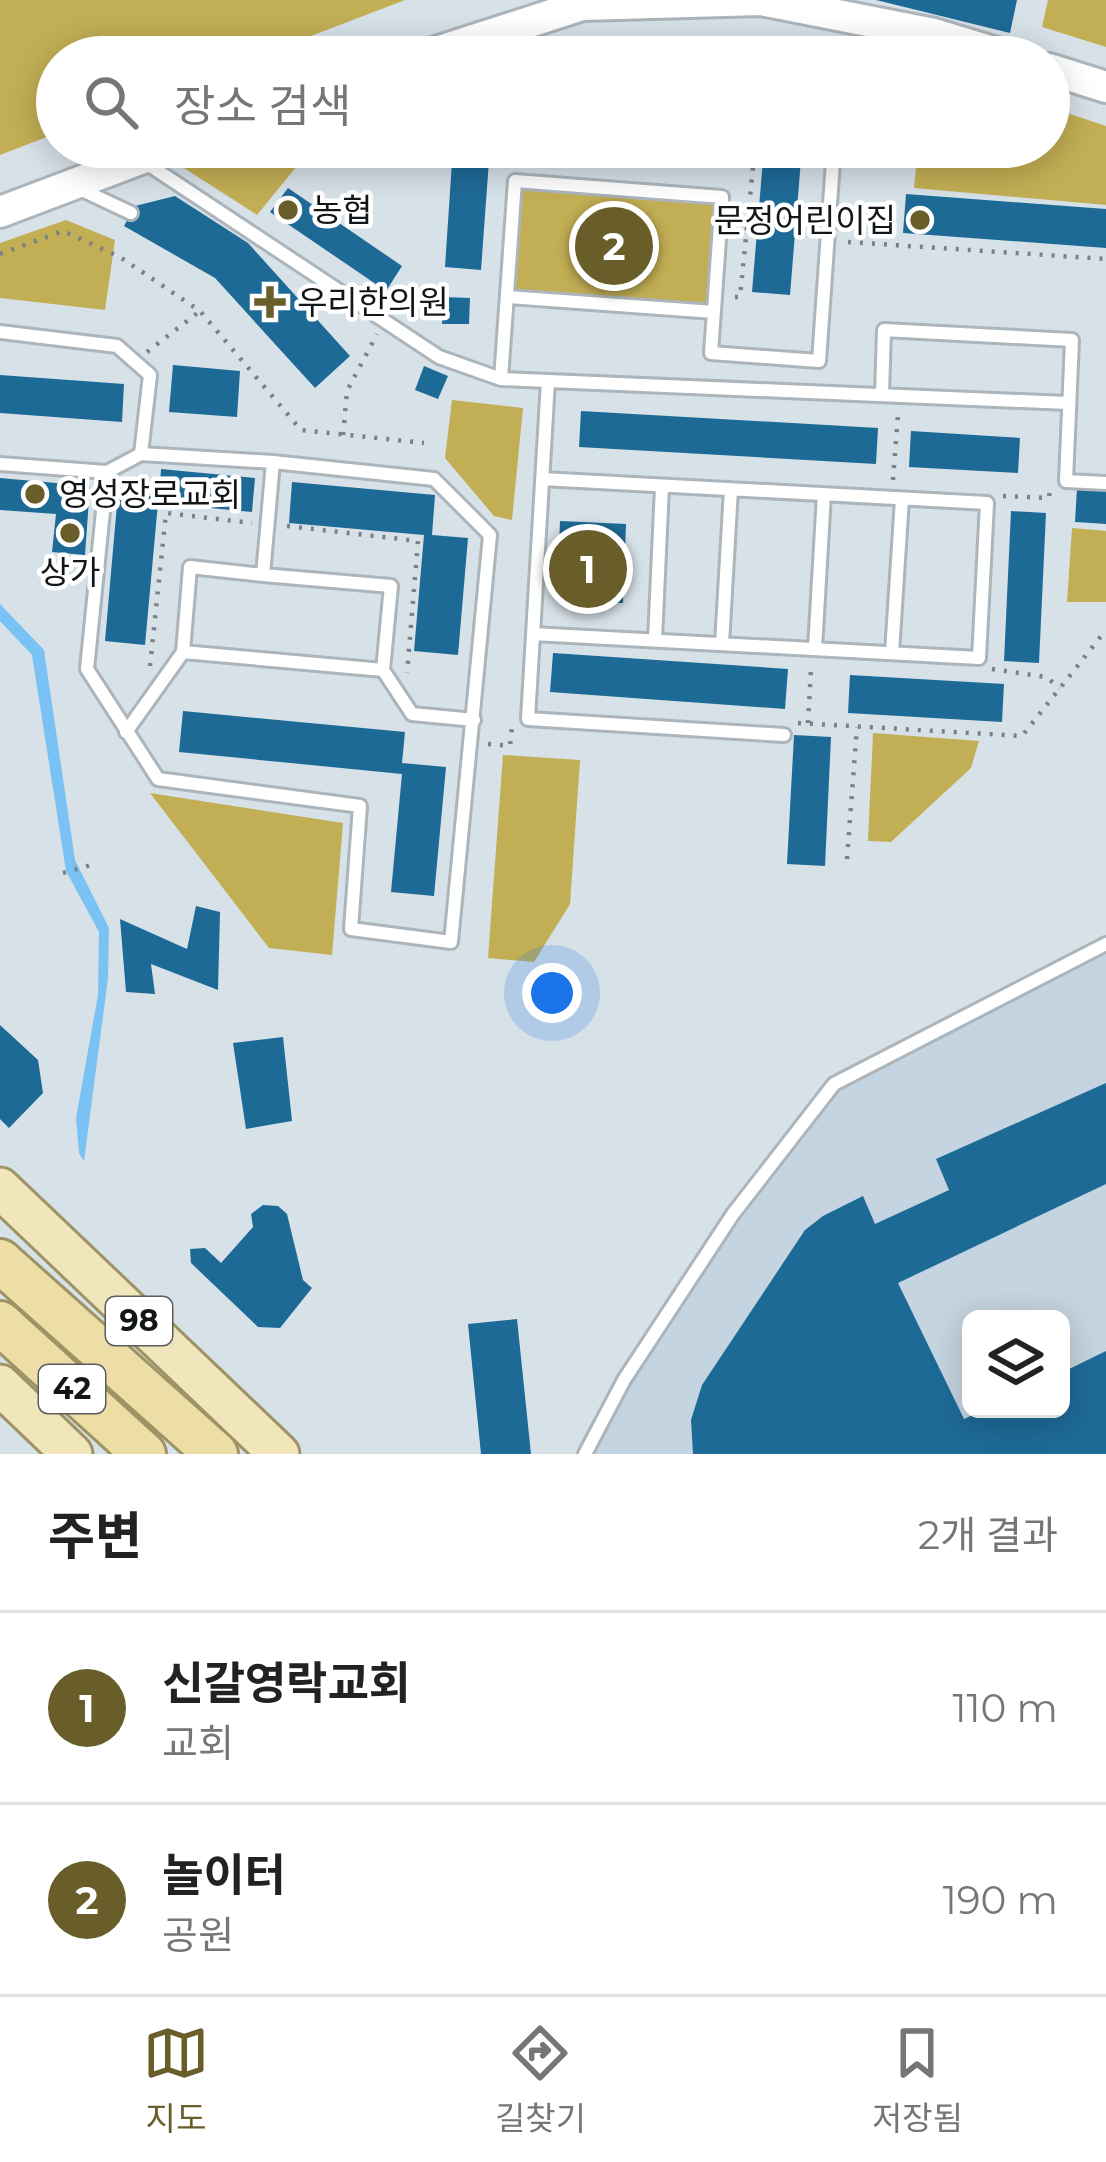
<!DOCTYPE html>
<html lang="ko">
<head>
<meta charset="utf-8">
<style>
  body { margin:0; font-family:Montserrat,"Noto Sans KR",sans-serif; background:#f2f2f2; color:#222 }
  .controls { position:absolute; right:36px; bottom:36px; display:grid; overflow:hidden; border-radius:18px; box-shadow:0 6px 30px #0003 }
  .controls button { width:108px; height:108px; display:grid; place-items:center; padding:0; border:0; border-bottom:3px solid #e0e0e0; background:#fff; color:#222; font:60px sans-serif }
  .you { position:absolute; left:552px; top:993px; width:42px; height:42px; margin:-30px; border:9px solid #fff; border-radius:50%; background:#1a73e8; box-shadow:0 0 0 18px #1a73e833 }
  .badge { display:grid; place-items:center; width:78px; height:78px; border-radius:50%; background:#695d2a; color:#fff; font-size:39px; font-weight:700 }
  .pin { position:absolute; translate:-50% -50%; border:6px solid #fff; box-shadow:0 3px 12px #0006 }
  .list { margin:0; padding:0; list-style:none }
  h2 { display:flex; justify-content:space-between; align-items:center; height:156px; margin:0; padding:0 48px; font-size:51px }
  h2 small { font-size:39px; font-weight:400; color:#767676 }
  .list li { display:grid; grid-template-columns:78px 1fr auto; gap:36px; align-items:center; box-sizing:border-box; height:192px; padding:0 48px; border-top:3px solid #e0e0e0 }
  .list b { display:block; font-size:45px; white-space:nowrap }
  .list p { margin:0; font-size:39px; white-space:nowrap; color:#767676 }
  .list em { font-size:39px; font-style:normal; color:#767676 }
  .icon { flex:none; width:66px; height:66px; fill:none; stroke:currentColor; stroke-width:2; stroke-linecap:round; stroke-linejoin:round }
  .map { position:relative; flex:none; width:1106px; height:1454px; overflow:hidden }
  .search { position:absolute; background:#fff; box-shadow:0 6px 30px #0003; left:36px; right:36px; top:36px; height:132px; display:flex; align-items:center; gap:30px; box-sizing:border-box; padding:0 42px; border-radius:66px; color:#767676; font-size:45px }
  .sheet { height:540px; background:#fff }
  nav { display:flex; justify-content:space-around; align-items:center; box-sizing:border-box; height:168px; border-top:3px solid #e0e0e0; background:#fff; font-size:33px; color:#767676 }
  nav a { display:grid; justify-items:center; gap:6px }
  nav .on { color:#695d2a }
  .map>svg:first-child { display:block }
  .built { fill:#c4d4e0; fill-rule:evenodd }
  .green { fill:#c2ae54 }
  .water { fill:#7ac2f3 }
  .building { fill:#1e6a97 }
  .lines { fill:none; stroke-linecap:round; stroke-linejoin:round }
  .service-casing { stroke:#abb5bb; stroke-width:18 }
  .tertiary-casing { stroke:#abb5bb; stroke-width:36 }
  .primary-casing { stroke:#9d9365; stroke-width:45 }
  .trunk-casing { stroke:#9d9365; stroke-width:48 }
  .path { stroke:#7a8186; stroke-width:4.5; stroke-dasharray:3 9; stroke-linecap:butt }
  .service { stroke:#fff; stroke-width:12 }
  .tertiary { stroke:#fff; stroke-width:30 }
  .primary { stroke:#f1e6bb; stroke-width:39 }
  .trunk { stroke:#ecdea4; stroke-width:42 }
  .poi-dot { fill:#695d2a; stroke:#fff; stroke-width:4.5 }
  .labels { text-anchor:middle; stroke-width:9; stroke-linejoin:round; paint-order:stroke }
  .shield { fill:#fff; stroke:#5a5c5e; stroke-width:3 }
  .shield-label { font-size:30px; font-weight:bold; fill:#131619 }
  .poi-label { font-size:33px; fill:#131619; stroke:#fff; text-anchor:start }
</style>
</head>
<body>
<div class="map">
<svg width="1106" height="1454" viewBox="0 0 1106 1454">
  <rect width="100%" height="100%" fill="#d7e1e8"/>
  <path class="built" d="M1106,944V1454H591L624,1380L733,1214L834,1084ZM971,1319H1061V1409H971Z"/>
  <path class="green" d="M0,0H405L256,57H57V133L0,155Z
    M1048,0H1106V47L1042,27Z
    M1049,107L1106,126V205L914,188L918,147H1049Z
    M213,147H310V150L257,215L173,161Z
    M515,181L722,197L714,312L507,297Z
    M66,220L115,240L105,310L0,298V243Z
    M452,400L523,408L512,520L494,516L445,458Z
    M1072,528L1106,531V602H1067Z
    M873,733L979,741L971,768L891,842L868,841Z
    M503,755L580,760L570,904L534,962L488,958Z
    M150,793L343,823L332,955L269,948Z"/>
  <path class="water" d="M0,604L44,650L75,860L109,928L108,978L84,1161L79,1153L76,1118L98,995L99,932L66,871L32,655L0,621Z"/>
  <path class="building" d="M876,0H1017L1010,33Z
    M453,147H490L481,270L445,267Z
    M764,147H802L790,295L752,292Z
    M288,188L402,266L386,291L270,212Z
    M906,194L1106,209V248L903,233Z
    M175,196L248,243L350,356L315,388L215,278L124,226L135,206Z
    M444,297L470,298L469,324H442Z
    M173,365L240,371L237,417L169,412Z
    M424,366L448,376L438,399L415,390Z
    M0,375L124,384L122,422L0,413Z
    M581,411L878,428L876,464L579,447Z
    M911,431L1020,438L1018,473L909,467Z
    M161,469L255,478L252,512L158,503L145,645L105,641L118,493L159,497Z
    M0,478L90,486L85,555L52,552L56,514L0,510Z
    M292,482L435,495L432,535L468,538L458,655L414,651L424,535L289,523Z
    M1077,488L1106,490V524L1075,522Z
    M1011,511L1046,513L1039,663L1004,661Z
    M560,521L626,524L623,603L557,601Z
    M553,653L788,669L785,709L550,692Z
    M850,675L1004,684L1002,722L848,713Z
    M183,711L405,732L402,763L446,767L434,896L391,892L402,774L179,752Z
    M794,735L831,737L825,866L787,864Z
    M196,906L220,912L218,990L151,964L155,994L126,992L120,919L187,949Z
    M0,1025L38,1060L43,1093L9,1128L0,1119Z
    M283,1037L292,1121L246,1129L233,1043Z
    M1106,1083V1184L898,1283L964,1419L985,1409H1061V1373L1106,1351V1454H693L691,1420L702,1385L805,1230L823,1216L863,1196L875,1224L949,1190L936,1159Z
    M263,1205L278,1206L287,1214L303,1280L312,1288L280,1328L258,1327L191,1263L190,1249L205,1248L221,1263L253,1227L251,1214Z
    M517,1319L531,1454H481L468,1324Z"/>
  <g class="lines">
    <defs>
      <path id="service" d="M143,161L439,357L501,379L1068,403
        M78,188L131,213
        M507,297L714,312
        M0,332L117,346L150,375L141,454
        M501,379L515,181L722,197L711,353L819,361L834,147
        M548,381L528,719L784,735
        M882,394L884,330L1072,340L1066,481L1106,483
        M0,464L107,472L141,454L273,462L434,479L490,535L451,942L351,929L360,806L158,779L87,669L107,472
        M263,575L391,586L383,670
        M533,634L979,658L987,503L542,479
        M655,640L662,486
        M722,644L731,489
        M815,649L824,494
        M183,652L190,567L263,575L273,462
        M892,653L902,499
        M126,732L183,652L383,670L412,714L474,720
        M585,1454L624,1380L733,1214L834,1084L1106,944"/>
      <path id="tertiary" d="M421,57L582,5L761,0L934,34L1010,57
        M1049,69L1106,87
        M0,212L172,147"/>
      <path id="primary" d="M0,1188L279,1454
        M0,1385L72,1454"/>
      <path id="trunk" d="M0,1261L216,1454
        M0,1323L144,1454"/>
    </defs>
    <use href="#service" class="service-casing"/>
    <use href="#tertiary" class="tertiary-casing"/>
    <use href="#primary" class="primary-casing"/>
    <use href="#trunk" class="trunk-casing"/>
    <path class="path" d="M380,57L394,52
      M501,165L503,147
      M848,242L1106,259
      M0,254L63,231L120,257L200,311L301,430L424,443
      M735,297H740L755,147
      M147,352L200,311
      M343,435L347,391L377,334
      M893,480L898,414
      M1003,496L1049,498L1050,489
      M287,526L418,541L407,673
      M150,666L166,513L252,523
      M992,669L1046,677L1060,688
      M798,723L1022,736L1106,630
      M808,723L811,669
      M488,744L510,746L512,727
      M847,859L857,727
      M63,873L91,865"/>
    <use href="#service" class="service"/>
    <use href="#tertiary" class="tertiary"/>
    <use href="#primary" class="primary"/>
    <use href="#trunk" class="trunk"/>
  </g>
  <g class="poi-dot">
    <circle cx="288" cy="210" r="12"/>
    <circle cx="920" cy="220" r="12"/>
    <path d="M264 284h12v12h12v12h-12v12h-12v-12h-12v-12h12z"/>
    <circle cx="35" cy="494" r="12"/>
    <circle cx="70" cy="533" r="12"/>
  </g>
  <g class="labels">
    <g class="shield">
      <rect x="106" y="1297" width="66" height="48" rx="9"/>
      <rect x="39" y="1365" width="66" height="48" rx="9"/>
    </g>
    <g class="shield-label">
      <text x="139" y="1331">98</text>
      <text x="72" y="1399">42</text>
    </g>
    <g class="poi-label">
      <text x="312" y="222">농협</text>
      <text x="896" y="232" text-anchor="end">문정어린이집</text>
      <text x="297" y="314">우리한의원</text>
      <text x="59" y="506">영성장로교회</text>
      <text x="70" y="584" text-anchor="middle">상가</text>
    </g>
  </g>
</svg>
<div class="controls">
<button><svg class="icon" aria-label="layers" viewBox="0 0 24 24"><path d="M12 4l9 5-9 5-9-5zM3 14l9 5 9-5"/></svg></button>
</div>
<div class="you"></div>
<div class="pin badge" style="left:588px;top:569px">1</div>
<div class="pin badge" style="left:614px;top:246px">2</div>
<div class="search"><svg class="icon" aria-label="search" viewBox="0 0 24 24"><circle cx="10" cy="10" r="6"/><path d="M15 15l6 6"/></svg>장소 검색</div>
</div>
<section class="sheet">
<h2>주변<small>2개 결과</small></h2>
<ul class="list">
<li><span class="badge">1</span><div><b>신갈영락교회</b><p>교회</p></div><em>110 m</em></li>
<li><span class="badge">2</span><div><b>놀이터</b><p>공원</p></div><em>190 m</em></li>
</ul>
</section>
<nav>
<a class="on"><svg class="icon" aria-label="map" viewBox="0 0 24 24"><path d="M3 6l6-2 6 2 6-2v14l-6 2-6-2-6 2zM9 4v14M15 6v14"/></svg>지도</a>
<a><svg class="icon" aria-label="directions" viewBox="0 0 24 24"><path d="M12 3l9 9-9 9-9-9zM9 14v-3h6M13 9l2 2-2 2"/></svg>길찾기</a>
<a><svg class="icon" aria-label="saved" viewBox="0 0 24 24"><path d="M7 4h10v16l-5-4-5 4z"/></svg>저장됨</a>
</nav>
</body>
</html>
